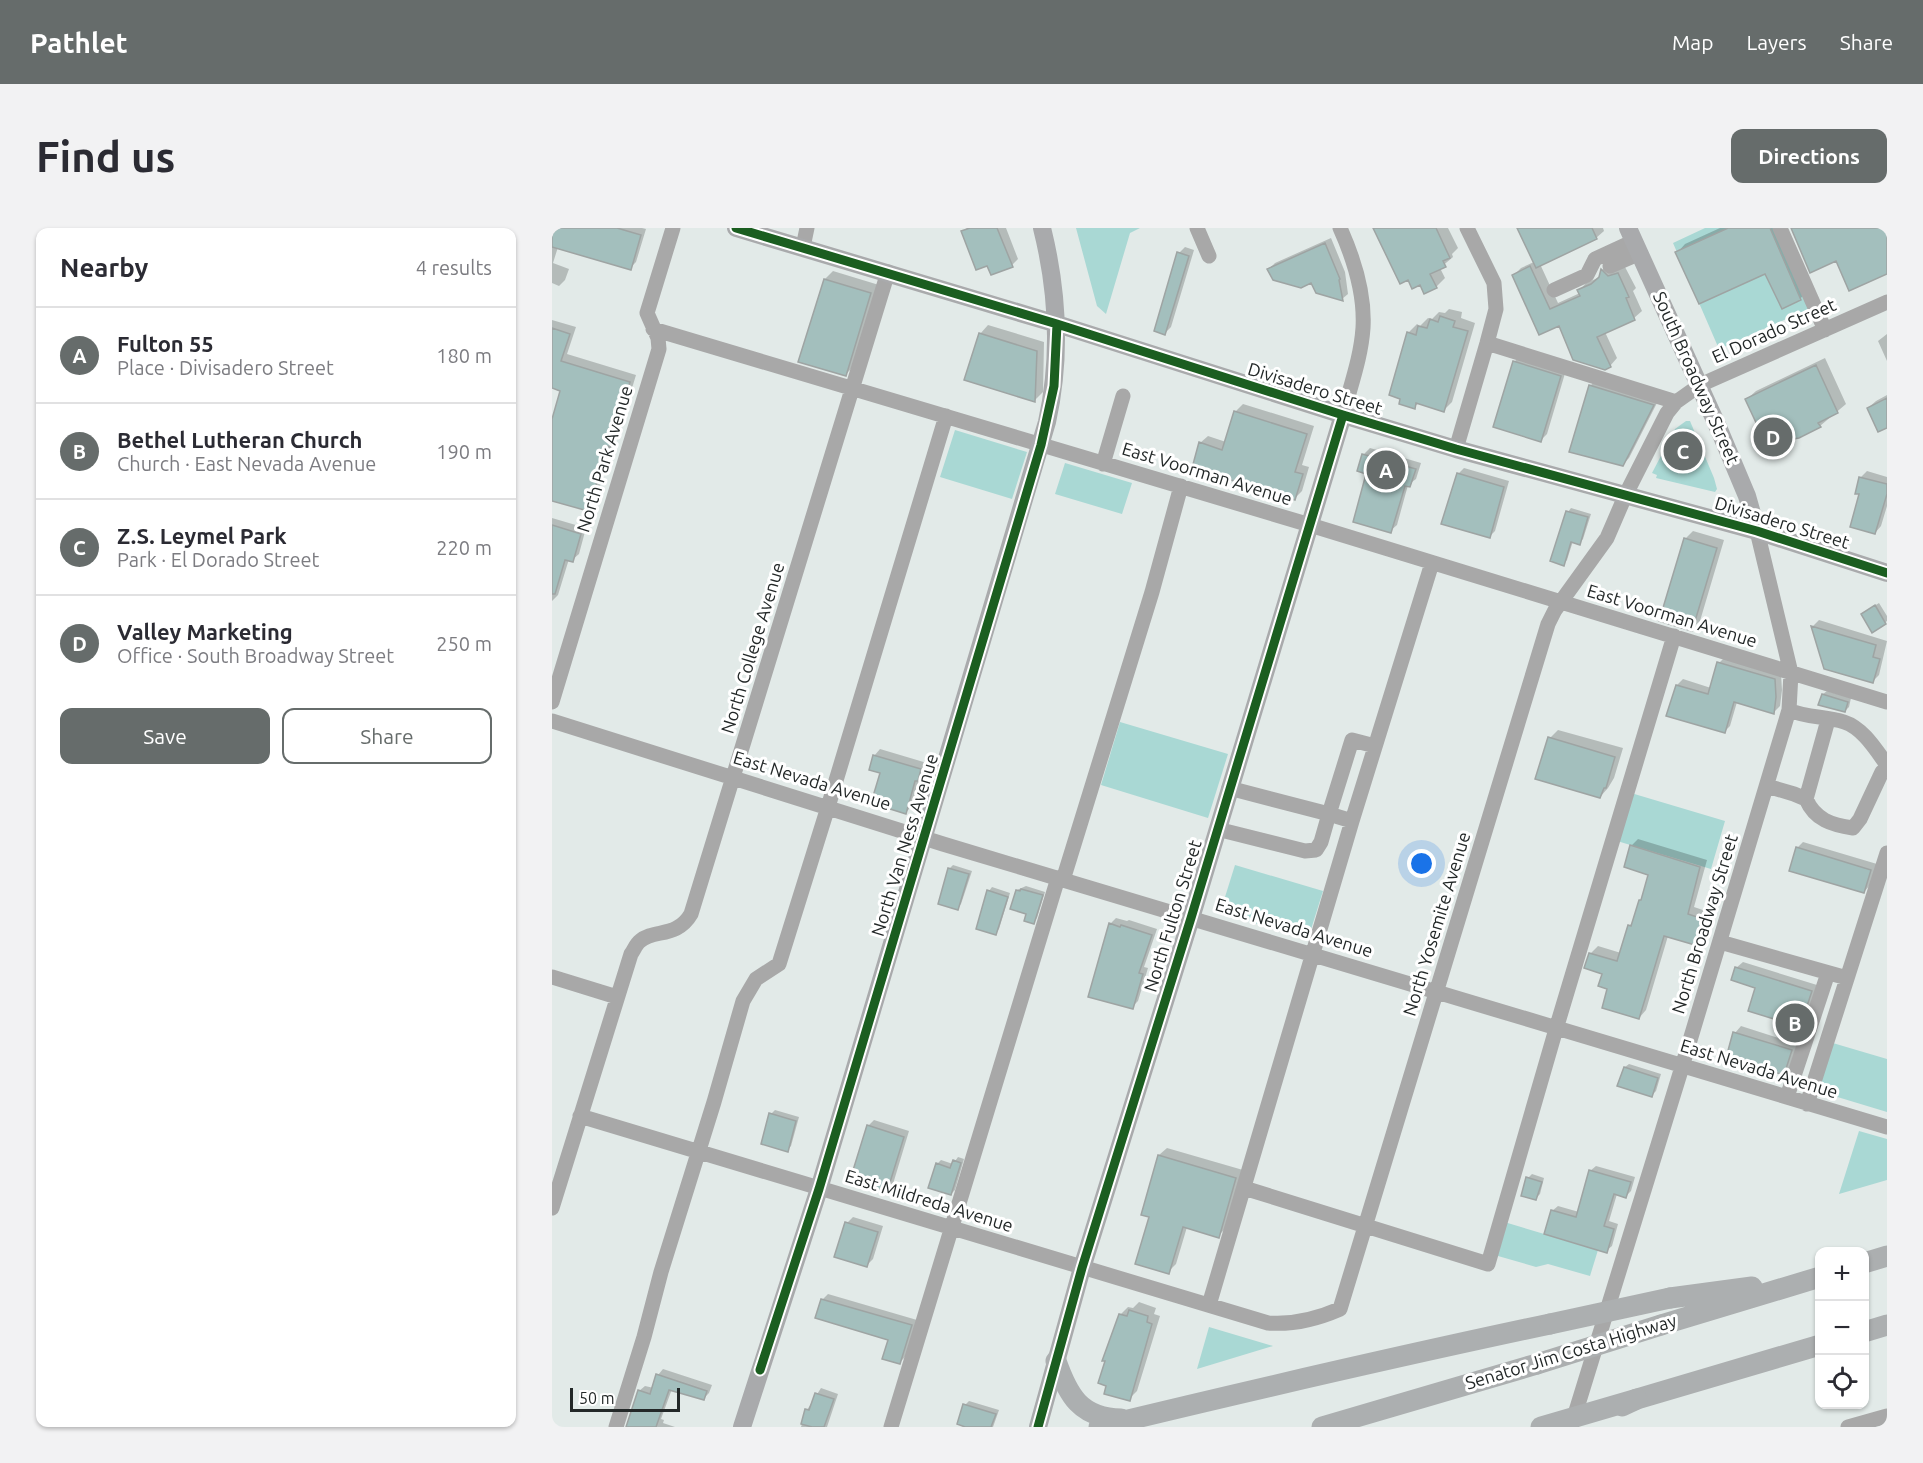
<!DOCTYPE html>
<html lang="en">
<head>
<meta charset="utf-8">
<style>
  body { margin:0; font-family:Ubuntu,sans-serif; background:#f2f2f3; color:#2b2b33 }
  .controls { position:absolute; right:18px; bottom:18px; display:grid; overflow:hidden; border-radius:12px; box-shadow:0 2px 4px #0004 }
  .controls button { width:54px; height:54px; display:grid; place-items:center; padding:0; border:0; border-bottom:2px solid #e1e1e2; background:#fff; color:#2b2b33; font:30px sans-serif }
  .scale { position:absolute; left:18px; bottom:15px; width:110px; box-sizing:border-box; padding-left:6px; border:3px solid #232828; border-top:0; font-size:16px; line-height:21px; white-space:nowrap; color:#232828; -webkit-text-stroke:4px #fff; paint-order:stroke }
  .you { position:absolute; left:870px; top:636px; width:21px; height:21px; margin:-15px; border:4px solid #fff; border-radius:50%; background:#1a73e8; box-shadow:0 0 0 9px #1a73e833 }
  .badge { display:grid; place-items:center; width:39px; height:39px; border-radius:50%; background:#666c6b; color:#fff; font-size:20px; font-weight:700 }
  .pin { position:absolute; translate:-50% -50%; border:3px solid #fff; box-shadow:0 2px 6px #0006 }
  .list { margin:0; padding:0; list-style:none }
  h2 { display:flex; justify-content:space-between; align-items:center; height:78px; margin:0; padding:0 24px; font-size:26px }
  h2 small { font-size:20px; font-weight:400; color:#7c7c81 }
  .list li { display:grid; grid-template-columns:39px 1fr auto; gap:18px; align-items:center; box-sizing:border-box; height:96px; padding:0 24px; border-top:2px solid #e1e1e2 }
  .list b { display:block; font-size:22px; white-space:nowrap }
  .list p { margin:0; font-size:20px; white-space:nowrap; color:#7c7c81 }
  .list em { font-size:20px; font-style:normal; color:#7c7c81 }
  .actions { display:flex; gap:12px; padding:18px 24px }
  .actions a { flex:1; padding:14px 0; border:2px solid #666c6b; border-radius:12px; text-align:center; font-size:21px; color:#666c6b }
  .actions .main { background:#666c6b; color:#fff }
  .icon { flex:none; width:33px; height:33px; fill:none; stroke:currentColor; stroke-width:2; stroke-linecap:round; stroke-linejoin:round }
  .map { position:relative; flex:none; width:1335px; height:1199px; overflow:hidden; border-radius:12px }
  header { display:flex; align-items:center; gap:36px; box-sizing:border-box; height:84px; padding:0 30px; background:#666c6b; color:#fff }
  header strong { font-size:28px }
  nav { display:flex; gap:33px; margin-inline-start:auto; font-size:21px }
  .intro { display:flex; align-items:center; justify-content:space-between; box-sizing:border-box; height:144px; padding:0 36px }
  h1 { margin:0; font-size:42px }
  .button { padding:15px 27px; border-radius:12px; background:#666c6b; color:#fff; font-size:21px; font-weight:700 }
  main { display:flex; gap:36px; padding:0 36px }
  aside { flex:1; background:#fff; border-radius:12px; box-shadow:0 2px 4px #0004 }
  .map>svg:first-child { display:block }
  .green { fill:#a9d8d4 }
  .shadow { fill:#0003 }
  .building { fill:#a3bfbd; stroke:#9ea4a3; stroke-width:1.5 }
  .lines { fill:none; stroke-linecap:round; stroke-linejoin:round }
  .minor { stroke:#a8a8a8; stroke-width:15 }
  .major { stroke:#a9aaac; stroke-width:18 }
  .highway { stroke:#acafb0; stroke-width:21 }
  .highway-bridge { stroke:#acafb0; stroke-width:21 }
  .cycleway-casing { stroke:#fff; stroke-width:13 }
  .cycleway { stroke:#1b5e20; stroke-width:9 }
  .labels { text-anchor:middle; stroke-width:6; stroke-linejoin:round; paint-order:stroke }
  .street-label { font-size:18px; fill:#232828; stroke:#fff }
</style>
</head>
<body>
<header>
<strong>Pathlet</strong>
<nav><a>Map</a><a>Layers</a><a>Share</a></nav>
</header>
<div class="intro"><h1>Find us</h1><a class="button">Directions</a></div>
<main>
<aside>
<h2>Nearby<small>4 results</small></h2>
<ul class="list">
<li><span class="badge">A</span><div><b>Fulton 55</b><p>Place · Divisadero Street</p></div><em>180 m</em></li>
<li><span class="badge">B</span><div><b>Bethel Lutheran Church</b><p>Church · East Nevada Avenue</p></div><em>190 m</em></li>
<li><span class="badge">C</span><div><b>Z.S. Leymel Park</b><p>Park · El Dorado Street</p></div><em>220 m</em></li>
<li><span class="badge">D</span><div><b>Valley Marketing</b><p>Office · South Broadway Street</p></div><em>250 m</em></li>
</ul>
<div class="actions"><a class="main">Save</a><a>Share</a></div>
</aside>
<div class="map">
<svg width="1335" height="1199" viewBox="0 0 1335 1199">
  <rect width="100%" height="100%" fill="#e2eae8"/>
  <path class="green" d="M524,0H588L578,5L554,86L545,78Z
    M1153,0H1225L1261,79L1167,121L1121,15Z
    M1134,193H1138L1162,250L1165,261L1163,264L1104,250L1105,247L1100,245L1123,201Z
    M403,202L475,224L460,271L388,249Z
    M513,235L580,255L570,286L503,266Z
    M568,494L676,526L656,590L549,557Z
    M1079,565L1173,593L1159,641L1065,613Z
    M683,637L771,663L756,711L668,685Z
    M1274,813L1335,831V884L1259,861Z
    M1307,903L1335,911V952L1287,966Z
    M949,993L1046,1022L1038,1048L996,1036L984,1039L939,1026Z
    M657,1099L721,1118L645,1141Z"/>
  <path class="shadow" d="M0,0H90L94,1L84,34L78,40L6,19L1,35L17,41L13,52L7,58L0,55Z
    M415,0H454L466,31L460,37L411,4Z
    M823,0H896L906,20L900,26L901,29L888,40L893,50L884,59L873,64L869,55Z
    M966,0H1051L1052,3L1044,10L988,36L1006,75L1028,65L1027,63L1034,55L1048,49L1050,42L1057,35L1073,39L1084,60L1081,63L1090,83L1082,90L1053,104L1065,130L1058,138L1007,96L962,47L969,40L982,34Z
    M1168,0H1229L1256,62L1248,71L1214,44L1125,25L1133,16Z
    M779,10L793,44L796,66L790,71L760,53L717,41L723,35Z
    M633,19L642,22L619,99L613,105L627,25Z
    M281,43L327,57L302,138L293,147L273,51Z
    M897,81L910,84L909,90L923,95L900,174L892,182L867,175L862,179L856,105L865,96L868,98L876,90L880,91L887,84L893,85Z
    M0,92L24,99L15,126L84,147L65,210L61,214L43,275L35,282L0,271V196L10,162L0,159Z
    M436,97L492,114L491,164L483,172L428,106Z
    M1335,106V133L1326,113Z
    M968,128L1014,142L995,206L989,212L962,134Z
    M1273,130L1294,176L1268,198L1195,171L1204,163Z
    M1044,152L1107,171L1077,230L1071,236L1038,158Z
    M1335,167V198L1316,180L1324,173Z
    M691,176L762,198L750,237L757,239L750,263L743,270L648,215L656,208L674,214L683,184Z
    M818,220L869,235L864,251L856,257L845,297L838,303L816,245L807,242L812,226Z
    M912,240L957,253L943,303L937,309L906,246Z
    M1315,243L1335,249V278L1329,298L1323,305L1308,265H1305L1309,249Z
    M1019,280L1039,286L1031,311L1027,315L1021,313L1015,332L1011,336L1016,284Z
    M0,290L34,300L27,326L20,332L17,331L6,367L0,373Z
    M1141,303L1172,312L1148,393L1139,401L1133,311Z
    M1327,375L1335,388V393L1321,403L1314,383Z
    M1267,392L1335,413L1327,447L1321,453L1274,440L1261,398Z
    M1173,429L1229,446L1230,462L1228,478L1222,484L1185,474L1178,498L1172,504L1125,457L1131,451L1159,460L1167,435Z
    M1275,463L1299,470L1297,479L1293,483L1268,476L1271,466Z
    M1006,502L1071,520L1062,550L1056,560L1048,569L998,510Z
    M328,521L375,535L372,545L368,549L360,578L354,584L330,544L322,528Z
    M1086,611L1155,632L1142,679L1157,684L1149,708L1142,715L1116,708L1094,782L1087,790L1057,760L1051,745L1034,739L1039,725L1046,718L1069,725L1077,698L1083,692L1098,646L1079,618Z
    M1251,614L1325,636L1318,657L1312,664L1245,620Z
    M401,637L420,643L409,676L405,680L397,641Z
    M474,658L493,664L485,690L481,694L465,662Z
    M440,659L458,665L447,701L443,705L437,663Z
    M564,690L575,693L577,692L605,701L592,739L596,740L586,773L580,779L558,696Z
    M1191,734L1265,757L1254,791L1248,797L1184,740Z
    M1189,798L1245,816L1238,839L1232,846L1176,829L1183,805Z
    M1077,836L1109,846L1104,863L1100,867L1073,839Z
    M223,882L247,889L239,918L235,922L219,886Z
    M322,892L357,903L341,956L335,962L316,898Z
    M615,920L691,942L674,1000L666,1008L635,999L624,1036L616,1044L599,988L607,927Z
    M406,929L412,931L403,962L399,966L385,936L389,932L401,936Z
    M1044,938L1083,949L1079,963L1074,968L1065,966L1057,993L1066,996L1060,1018L1054,1023L1000,983L1006,978L1027,984L1038,943Z
    M980,946L992,950L988,966L984,970L976,950Z
    M301,989L331,998L321,1031L315,1037L295,995Z
    M276,1066L365,1092L354,1128L347,1135L338,1111L270,1072Z
    M587,1074L604,1080L602,1086L608,1088L585,1163L577,1171L568,1087L576,1079L581,1080Z
    M111,1141L160,1157L157,1165L152,1170L120,1161L109,1191L112,1192L111,1195L123,1199H75L87,1163L93,1158L102,1160L106,1147Z
    M269,1160L286,1166L275,1199H249L255,1182Z
    M417,1173L447,1182L441,1199H415L413,1177Z"/>
  <path class="building" d="M0,0H65L89,7L79,42L0,19Z
    M418,0H445L461,39L439,47L435,38L424,42L409,3Z
    M821,0H884L898,30L891,33L894,39L878,46L885,60L872,66L868,57L860,61L856,52L848,56Z
    M965,0H1040L1045,11L984,40Z
    M1176,0H1218L1249,72L1230,81L1213,46L1147,76L1123,24Z
    M1239,0H1335V46L1297,63L1284,33L1258,45Z
    M773,15L788,51L787,52L791,73L764,65L759,55L749,60L721,52L715,41Z
    M625,24L637,28L613,107L602,103Z
    M978,38L998,81L1028,68L1025,62L1039,56L1047,49L1049,41L1056,48L1066,45L1077,69L1074,70L1083,92L1045,109L1059,139L1053,142L1021,132L1007,98L987,107L960,47Z
    M272,51L319,65L294,148L246,134Z
    M888,88L903,93L901,99L916,103L892,184L864,175L863,181L847,176L848,171L837,167L855,104L864,107L866,98L875,100L878,91L886,94Z
    M0,100L18,106L9,133L78,154L58,219L56,218L36,283L0,273V191L8,163L0,160Z
    M427,105L485,123L483,174L412,152Z
    M961,133L1009,148L989,214L941,199Z
    M1264,137L1286,185L1266,195L1269,199L1247,210L1214,216L1193,171Z
    M1037,157L1102,177L1071,238L1017,224Z
    M1335,170V200L1326,204L1315,180Z
    M682,183L755,206L743,244L751,246L743,272L640,240L647,214L670,222Z
    M810,226L864,241L858,259L853,258L839,305L801,294L814,246L805,243Z
    M905,245L952,259L938,310L889,296Z
    M1307,249L1335,256V266L1323,306L1298,299L1307,266H1303Z
    M1014,283L1036,289L1028,317L1019,314L1012,338L998,333Z
    M0,297L29,306L21,334L13,332L3,366H0Z
    M1132,310L1165,320L1140,403L1107,393Z
    M1323,377L1334,396L1320,405L1309,386Z
    M1259,398L1324,417L1321,429L1328,431L1321,455L1272,441Z
    M1165,434L1223,451L1224,469L1222,486L1182,474L1173,505L1114,488L1124,457L1156,466Z
    M1270,466L1296,474L1293,484L1266,477Z
    M996,509L1063,529L1054,560H1052L1048,570L983,551Z
    M321,527L369,541L366,553H363L354,586L319,575L328,545L317,542Z
    M1078,617L1148,639L1136,686L1151,691L1143,717L1112,708L1087,791L1050,780L1055,761L1046,758L1050,746L1032,740L1037,725L1065,733L1076,697L1079,698L1087,672H1089L1096,647L1072,639Z
    M1244,619L1319,642L1312,665L1237,643Z
    M396,640L417,646L406,682L386,676Z
    M469,661L491,667L482,696L472,693L474,686L458,681L464,662L468,663Z
    M435,662L456,669L444,707L424,701Z
    M557,695L568,699L569,697L600,707L587,745L591,746L581,781L536,769Z
    M1183,739L1260,763L1248,799L1196,783L1203,760L1179,752Z
    M1181,804L1240,822L1232,847L1174,830Z
    M1072,839L1106,850L1100,869L1065,858Z
    M217,885L244,893L236,924L209,916Z
    M315,897L352,909L335,964L298,952Z
    M606,927L684,950L667,1010L631,999L617,1046L583,1036L597,989L589,987Z
    M401,932L409,935L399,967L376,960L384,935L398,940Z
    M1037,942L1079,954L1074,970L1062,966L1052,998L1062,1001L1055,1025L992,1006L999,982L1024,989Z
    M974,949L990,954L984,972L969,968Z
    M293,994L326,1004L315,1039L282,1029Z
    M269,1071L360,1097L348,1136L330,1131L336,1112L263,1090Z
    M577,1082L596,1088L595,1094L600,1096L578,1173L552,1166L554,1158L546,1155L553,1133H550L567,1086L575,1088Z
    M104,1146L155,1163L152,1172L117,1162L104,1199H74L86,1162L98,1166Z
    M263,1165L282,1171L272,1199H260L249,1196L253,1181L257,1182Z
    M411,1176L444,1186L439,1199H413L405,1196Z"/>
  <g class="lines">
    <path class="minor" d="M645,0L657,28
      M788,0C802,31 813,66 811,100C809,130 798,159 791,187
      M1228,0L1273,102
      M251,19L255,0
      M1058,38L1088,25
      M1002,62L1035,47L1043,31L1082,13
      M101,101L758,297L1335,474
      M935,115L1124,174
      M904,221L935,115L944,81L942,55L915,0
      M551,236L571,168
      M0,474L107,121L106,110L95,85L121,0
      M1237,482C1255,490 1274,488 1292,494C1311,500 1324,522 1335,537
      M0,493L391,616L1335,899
      M1215,558L1242,566L1254,571C1263,592 1280,597 1301,600L1308,591L1330,544L1335,541
      M1254,571L1276,492
      M800,593L777,586L800,512L823,518
      M665,601L753,623L764,622L769,614L777,586L677,560
      M511,652L600,364L629,258
      M1168,714L1295,750
      M0,749L65,769
      M1235,869L1276,745
      M1255,876L1335,625
      M28,888L716,1095C741,1097 765,1091 788,1081L996,396L1003,382L1055,310L1074,266L1115,185L1124,174L1148,157L1335,74
      M692,960L936,1036L1004,801L1122,408
      M0,980L79,726C82,722 84,716 88,713C102,701 125,710 139,686L336,44
      M657,1077L800,593L880,335
      M1020,1196L1130,839L1237,482L1239,445L1205,303
      M64,1199L92,1109L109,1044L162,874L191,773L204,751L227,736L276,579L394,188
      M339,1199L506,650
      M1296,1199L1335,1188"/>
    <path class="major" d="M184,0L505,96L791,187L904,221L1205,303L1335,345
      M1076,0L1166,199L1195,268L1205,303
      M190,1199L267,961L495,194C509,130 506,64 490,0
      M486,1199L530,1040L639,690L791,187"/>
    <path class="highway" d="M1312,1035L1335,1028
      M1118,1070L1200,1059
      M1109,1097L1268,1049
      M1312,1104L1335,1097
      M504,1133C516,1167 528,1190 569,1191
      M1070,1178L1085,1171L1268,1117
      M547,1199C696,1163 847,1128 998,1096
      M770,1199L985,1136"/>
    <path class="highway-bridge" d="M998,1096L1118,1070
      M985,1136L1109,1097
      M989,1199L1085,1171"/>
    <defs>
      <path id="cycleway" d="M184,0L505,96L791,187L904,221L1205,303L1335,345
        M208,1142L267,961L489,217L502,158L505,96
        M486,1199L530,1040L639,690L791,187"/>
    </defs>
    <use href="#cycleway" class="cycleway-casing"/>
    <use href="#cycleway" class="cycleway"/>
  </g>
  <g class="labels">
    <g class="street-label">
      <text transform="translate(1222 103) rotate(-24)" y="6">El Dorado Street</text>
      <text transform="translate(1144 150) rotate(66)" y="6">South Broadway Street</text>
      <text transform="translate(763 161) rotate(17)" y="6">Divisadero Street</text>
      <text transform="translate(53 231) rotate(-73)" y="6">North Park Avenue</text>
      <text transform="translate(655 246) rotate(17)" y="6">East Voorman Avenue</text>
      <text transform="translate(1230 295) rotate(17)" y="6">Divisadero Street</text>
      <text transform="translate(1120 388) rotate(17)" y="6">East Voorman Avenue</text>
      <text transform="translate(201 420) rotate(-73)" y="6">North College Avenue</text>
      <text transform="translate(260 553) rotate(17)" y="6">East Nevada Avenue</text>
      <text transform="translate(353 617) rotate(-73)" y="6">North Van Ness Avenue</text>
      <text transform="translate(621 688) rotate(-73)" y="6">North Fulton Street</text>
      <text transform="translate(885 696) rotate(-73)" y="6">North Yosemite Avenue</text>
      <text transform="translate(1153 696) rotate(-73)" y="6">North Broadway Street</text>
      <text transform="translate(742 700) rotate(17)" y="6">East Nevada Avenue</text>
      <text transform="translate(1207 841) rotate(17)" y="6">East Nevada Avenue</text>
      <text transform="translate(377 973) rotate(17)" y="6">East Mildreda Avenue</text>
      <text transform="translate(1019 1124) rotate(-17)" y="6">Senator Jim Costa Highway</text>
    </g>
  </g>
</svg>
<div class="controls">
<button>+</button>
<button>−</button>
<button><svg class="icon" aria-label="locate" viewBox="0 0 24 24"><circle cx="12" cy="12" r="6"/><path d="M12 2v4M12 18v4M2 12h4M18 12h4"/></svg></button>
</div>
<div class="scale">50 m</div>
<div class="you"></div>
<div class="pin badge" style="left:834px;top:242px">A</div>
<div class="pin badge" style="left:1243px;top:795px">B</div>
<div class="pin badge" style="left:1131px;top:223px">C</div>
<div class="pin badge" style="left:1221px;top:209px">D</div>
</div>
</main>
</body>
</html>
